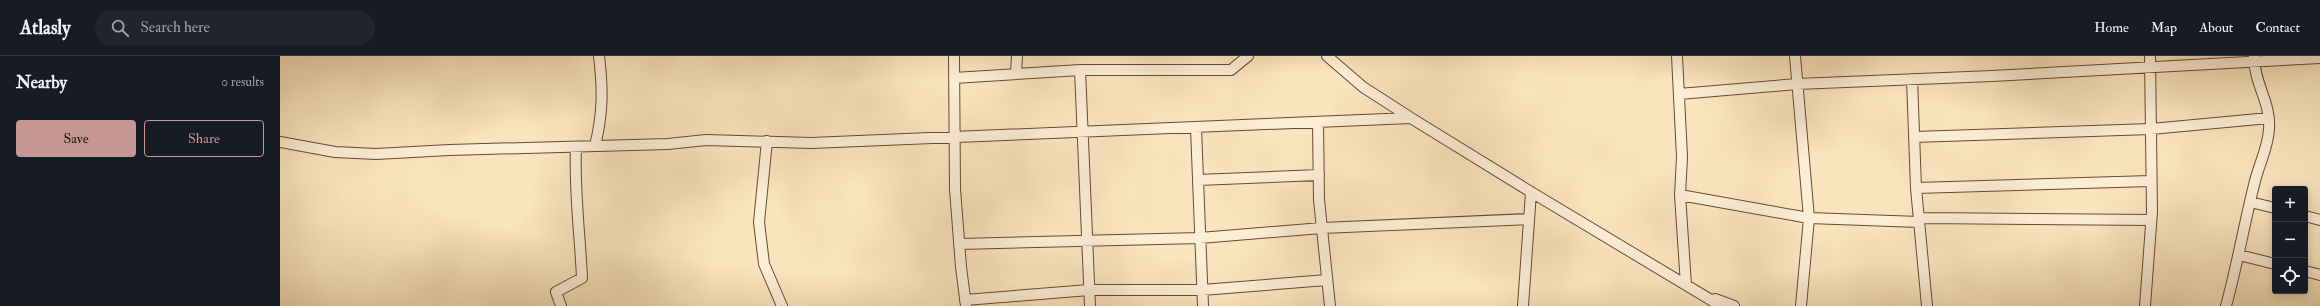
<!DOCTYPE html>
<html lang="en">
<head>
<meta charset="utf-8">
<style>
  body { margin:0; font-family:"IM FELL Double Pica",serif; background:#20242c; color:#f1f3f6 }
  .controls { position:absolute; right:12px; bottom:12px; display:grid; overflow:hidden; border-radius:4px; box-shadow:0 2px 10px #0003 }
  .controls button { width:36px; height:36px; display:grid; place-items:center; padding:0; border:0; border-bottom:1px solid #363941; background:#171b24; color:#f1f3f6; font:20px sans-serif }
  .list { margin:0; padding:0; list-style:none }
  h2 { display:flex; justify-content:space-between; align-items:center; height:52px; margin:0; padding:0 16px; font-size:17px }
  h2 small { font-size:13px; font-weight:400; color:#9ea1a6 }
  .actions { display:flex; gap:8px; padding:12px 16px }
  .actions a { flex:1; padding:9px 0; border:1px solid #c59692; border-radius:4px; text-align:center; font-size:14px; color:#c59692 }
  .actions .main { background:#c59692; color:#111 }
  .icon { flex:none; width:22px; height:22px; fill:none; stroke:currentColor; stroke-width:2; stroke-linecap:round; stroke-linejoin:round }
  .map { position:relative; flex:none; width:2040px; height:250px; overflow:hidden }
  header { display:flex; align-items:center; gap:24px; box-sizing:border-box; height:56px; padding:0 20px; background:#171b24; border-bottom:1px solid #363941 }
  header strong { font-size:19px }
  nav { display:flex; gap:22px; margin-inline-start:auto; font-size:14px }
  .search { width:280px; height:36px; background:#20242c; display:flex; align-items:center; gap:10px; box-sizing:border-box; padding:0 14px; border-radius:22px; color:#9ea1a6; font-size:15px }
  main { display:flex }
  aside { flex:1; background:#171b24 }
  .map>svg:first-child { display:block }
  .lines { fill:none; stroke-linecap:round; stroke-linejoin:round }
  .minor-casing { stroke:#684a32; stroke-width:12 }
  .minor { stroke:#fcedd5; stroke-width:10 }
</style>
</head>
<body>
<header>
<strong>Atlasly</strong>
<div class="search"><svg class="icon" aria-label="search" viewBox="0 0 24 24"><circle cx="10" cy="10" r="6"/><path d="M15 15l6 6"/></svg>Search here</div>
<nav><a>Home</a><a>Map</a><a>About</a><a>Contact</a></nav>
</header>
<main>
<aside>
<h2>Nearby<small>0 results</small></h2>
<ul class="list">
</ul>
<div class="actions"><a class="main">Save</a><a>Share</a></div>
</aside>
<div class="map">
<svg width="2040" height="250" viewBox="0 0 2040 250">
  <rect width="100%" height="100%" fill="#fae4be"/>
  <filter id="stains"><feTurbulence type="fractalNoise" baseFrequency=".005" numOctaves="4"/><feColorMatrix values="0 0 0 0 .2 0 0 0 0 .09 0 0 0 0 .02 0 0 0 .5 -.17"/></filter>
  <radialGradient id="worn" r=".72"><stop offset=".6" stop-color="#630" stop-opacity="0"/><stop offset="1" stop-color="#630" stop-opacity=".3"/></radialGradient>
  <g class="lines">
    <defs>
      <path id="minor" d="M674,0L675,133L681,211L686,250
        M1047,0L1083,31L1131,62L1251,136L1441,250
        M1397,0L1402,101L1400,139L1406,229
        M1515,0L1529,162L1521,250
        M800,14L810,250
        M736,18L737,0
        M674,22L800,14H951L968,0
        M1632,23L1636,132L1647,250
        M1399,38L1517,28L1712,20L2040,2
        M1038,66L1039,144L1050,250
        M916,72L923,250
        M1634,81L1871,73L1989,62
        M487,85L479,166L484,208L502,250
        M0,86L55,96L96,98L169,94L388,88L426,84L531,87L1131,62
        M315,90C323,57 323,34 319,0
        M918,124L1039,119
        M1636,132L1871,125
        M1400,139L1529,162L1639,166
        M1970,146L1995,152
        M2025,160L2040,164
        M1639,162L1871,164
        M679,188L920,182L1042,172L1249,163
        M1959,199L1995,208
        M2025,215L2040,219
        M1435,243L1454,250
        M685,244L809,234H922L1047,224
        M281,250L276,236L302,222C300,178 294,134 296,91
        M1243,250L1251,136
        M1865,250L1872,156L1870,0
        M1946,250C1957,210 1964,169 1974,129C1978,110 1988,93 1989,73C1991,46 1974,28 1974,0"/>
    </defs>
    <use href="#minor" class="minor-casing"/>
    <use href="#minor" class="minor"/>
  </g>
  <rect width="100%" height="100%" filter="url(#stains)"/>
  <rect width="100%" height="100%" fill="url(#worn)"/>
</svg>
<div class="controls">
<button>+</button>
<button>−</button>
<button><svg class="icon" aria-label="locate" viewBox="0 0 24 24"><circle cx="12" cy="12" r="6"/><path d="M12 2v4M12 18v4M2 12h4M18 12h4"/></svg></button>
</div>
</div>
</main>
</body>
</html>
